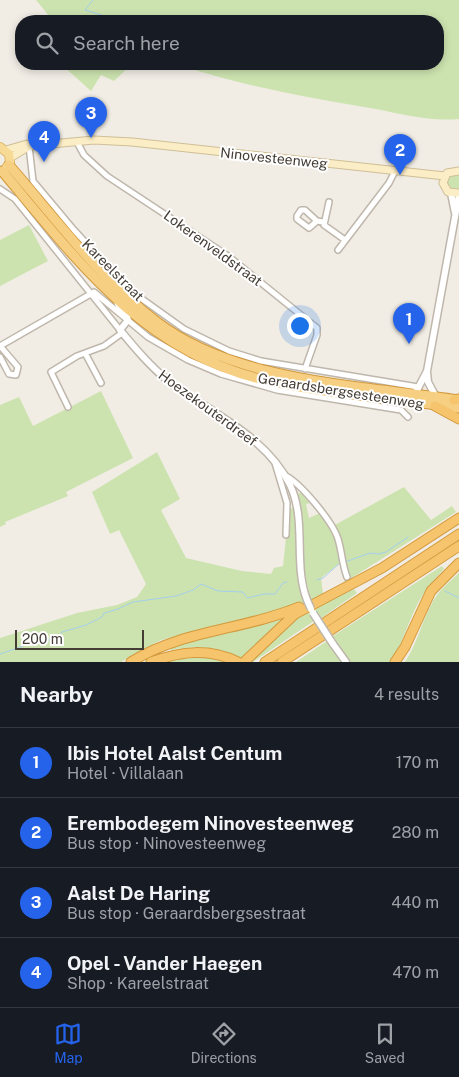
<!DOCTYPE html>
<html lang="en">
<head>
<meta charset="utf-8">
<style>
  body { margin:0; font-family:"Public Sans",sans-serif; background:#242831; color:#f1f3f6 }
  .scale { position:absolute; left:15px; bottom:12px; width:129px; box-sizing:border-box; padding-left:5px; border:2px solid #433d35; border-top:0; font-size:14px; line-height:18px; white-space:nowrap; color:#433d35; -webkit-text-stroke:4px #fff; paint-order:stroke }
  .you { position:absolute; left:299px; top:325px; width:18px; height:18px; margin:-12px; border:4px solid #fff; border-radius:50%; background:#1a73e8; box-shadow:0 0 0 8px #1a73e833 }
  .badge { display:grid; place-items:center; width:32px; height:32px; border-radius:50%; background:#2563eb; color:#fff; font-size:16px; font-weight:700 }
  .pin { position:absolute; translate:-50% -41px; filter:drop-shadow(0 1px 2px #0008) }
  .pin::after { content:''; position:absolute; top:26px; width:18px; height:15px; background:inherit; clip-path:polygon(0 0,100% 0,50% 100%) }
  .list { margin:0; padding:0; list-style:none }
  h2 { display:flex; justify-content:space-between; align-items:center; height:65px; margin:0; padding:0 20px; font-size:21px }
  h2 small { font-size:16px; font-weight:400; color:#9ea1a6 }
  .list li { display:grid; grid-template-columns:32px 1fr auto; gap:15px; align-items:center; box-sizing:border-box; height:70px; padding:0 20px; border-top:1px solid #363941 }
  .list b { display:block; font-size:19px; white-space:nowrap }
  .list p { margin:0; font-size:16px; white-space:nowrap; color:#9ea1a6 }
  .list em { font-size:16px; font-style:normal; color:#9ea1a6 }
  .icon { flex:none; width:28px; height:28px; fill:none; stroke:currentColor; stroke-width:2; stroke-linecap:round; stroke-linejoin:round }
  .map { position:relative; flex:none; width:459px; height:662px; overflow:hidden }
  .search { position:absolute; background:#171b24; box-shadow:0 2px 8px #0003; left:15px; right:15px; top:15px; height:55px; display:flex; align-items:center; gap:12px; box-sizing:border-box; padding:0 18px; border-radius:20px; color:#9ea1a6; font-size:19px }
  .sheet { height:345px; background:#171b24 }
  nav { display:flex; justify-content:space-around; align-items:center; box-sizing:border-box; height:70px; border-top:1px solid #363941; background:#171b24; font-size:14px; color:#9ea1a6 }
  nav a { display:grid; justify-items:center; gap:2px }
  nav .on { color:#2563eb }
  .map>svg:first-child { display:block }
  .green { fill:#cde3af }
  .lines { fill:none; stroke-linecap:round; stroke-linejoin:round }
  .stream { stroke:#a4cfeb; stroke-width:1 }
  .minor-casing { stroke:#bfb7ab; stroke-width:8 }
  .tertiary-casing { stroke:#bfb7ab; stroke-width:9 }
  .secondary-casing { stroke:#cfbf97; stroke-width:9 }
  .primary-casing { stroke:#dcb768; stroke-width:10 }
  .trunk-casing { stroke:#d3993d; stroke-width:11 }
  .motorway-casing { stroke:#d3993d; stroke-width:11 }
  .minor { stroke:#fff; stroke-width:5 }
  .tertiary { stroke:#fff; stroke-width:6 }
  .secondary { stroke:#fbedc5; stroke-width:7 }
  .primary { stroke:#f8da97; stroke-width:8 }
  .trunk { stroke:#f6cf82; stroke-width:9 }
  .motorway { stroke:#f5c46c; stroke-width:9 }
  .tertiary-bridge-casing { stroke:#bfb7ab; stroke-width:9; stroke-linecap:butt }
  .tertiary-bridge { stroke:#fff; stroke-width:6 }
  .labels { text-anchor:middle; stroke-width:4; stroke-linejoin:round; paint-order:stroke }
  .street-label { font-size:14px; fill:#433d35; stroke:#fff }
</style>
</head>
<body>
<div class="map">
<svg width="459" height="662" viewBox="0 0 459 662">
  <rect width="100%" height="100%" fill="#f1ede5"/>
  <path class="green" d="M36,0H459V119C426,122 396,112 364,107C301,96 238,85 177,64H438V21H53Z
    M61,64H132L114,81L101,75L91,91Z
    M459,174V190L448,188L446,180L449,175Z
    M29,225L48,261L0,286V240Z
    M101,391L133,458L66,492L68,496L5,522L6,524L0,527V405L19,397L33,426Z
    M157,452L180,499L161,510L186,558L242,571L271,574L274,568L283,566L289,509L294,508L300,585L304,603L161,640L121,662H0V638L77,613L117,605L137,597L146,584L119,530L110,534L92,492Z
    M404,487L431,520L452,506L456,512L345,582L342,574L345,569L333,526Z
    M301,493L310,503L306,504L309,518L320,513L336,537L340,563L321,578L323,594L311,600L303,566L296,494Z
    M442,566L444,569C434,580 425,590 418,603C408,622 403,642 392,660L389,662H350L333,636Z
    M459,573V662H405C417,644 421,624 431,605C437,592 448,583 459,573Z
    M354,589L357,593L321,618L314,608Z
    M308,611L314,621L253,662H249L286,625Z
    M284,618L242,659C221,646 195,645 171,650L170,647L179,643Z
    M327,641L341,662H296Z
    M181,657H207L229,662H164Z"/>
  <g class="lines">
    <path class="stream" d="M93,0L85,10L121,21
      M345,562L370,553L379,554L386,552L408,537
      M317,580L323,578L340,563
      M445,591L459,598
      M0,654L26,645L57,638L62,632L86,625L102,617L104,613L118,609L133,602L176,596L193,590L201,584L218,591L243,592L247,598L264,594H275L283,583L287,582"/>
    <defs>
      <path id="minor" d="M77,142L84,155L107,176L228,256L317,328V335L305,369
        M29,146L33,181L74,230L128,289L184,329L229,351L261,361L418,387
        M0,189L15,199L120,330
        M329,202L324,225L345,240
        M317,221L309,228L297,219V216L301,210H305L317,221L323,222
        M338,250L389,183L395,171
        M0,346L94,292L148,337L188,360L221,374L277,390L401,410L408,417
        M85,353L101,383
        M0,357L9,374L16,375L18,367L0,346
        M68,407L51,372L77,356L104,346L122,333
        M275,463L287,503L286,535
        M286,476C301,484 333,522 338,539C342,552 342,564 347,577"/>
      <path id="tertiary" d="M451,193L455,213
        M117,301C118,310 127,312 128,320L120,330C135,348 149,365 167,380C208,412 266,435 290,485C307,520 293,564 307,600
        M427,372L428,382L436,397
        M415,394L427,371L459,195
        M333,644L346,662"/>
      <path id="secondary" d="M6,150L27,144L29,146L94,140L132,142L445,176
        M10,158L28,147
        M459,171L447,173L443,183L448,192L459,193"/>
      <path id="primary" d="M0,147L9,154L10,162L6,168"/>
      <path id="trunk" d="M9,165C56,219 100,279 157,322C237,383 362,385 459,400
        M2,171C76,259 142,350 260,379C325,395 393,398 459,408"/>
      <path id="motorway" d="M454,400L459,399
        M435,406L459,419
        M131,662C182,630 244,630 299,607
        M151,662C181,651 209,648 238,662
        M244,662L295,614L382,568L459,518
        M265,662L459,534
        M282,662L459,546
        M395,662L405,647L431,591L459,563"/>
    </defs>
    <use href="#minor" class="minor-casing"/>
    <use href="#tertiary" class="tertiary-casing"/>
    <use href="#secondary" class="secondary-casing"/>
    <use href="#primary" class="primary-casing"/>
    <use href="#trunk" class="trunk-casing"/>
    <use href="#motorway" class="motorway-casing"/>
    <use href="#minor" class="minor"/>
    <use href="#tertiary" class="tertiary"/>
    <use href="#secondary" class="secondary"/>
    <use href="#primary" class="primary"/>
    <use href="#trunk" class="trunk"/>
    <use href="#motorway" class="motorway"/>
    <defs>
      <path id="tertiary-bridge" d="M307,600L311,609
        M313,613L333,644"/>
    </defs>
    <use href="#tertiary-bridge" class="tertiary-bridge-casing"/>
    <use href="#tertiary-bridge" class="tertiary-bridge"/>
  </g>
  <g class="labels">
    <g class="street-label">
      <text transform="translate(274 158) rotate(6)" y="5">Ninovesteenweg</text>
      <text transform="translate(213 248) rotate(36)" y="5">Lokerenveldstraat</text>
      <text transform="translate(113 270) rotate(45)" y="5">Kareelstraat</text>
      <text transform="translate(341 391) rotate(9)" y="5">Geraardsbergsesteenweg</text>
      <text transform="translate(208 408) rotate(36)" y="5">Hoezekouterdreef</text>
    </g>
  </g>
</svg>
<div class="scale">200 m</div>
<div class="you"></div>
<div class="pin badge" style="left:409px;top:344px">1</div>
<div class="pin badge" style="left:400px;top:175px">2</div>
<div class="pin badge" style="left:91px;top:138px">3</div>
<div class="pin badge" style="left:44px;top:162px">4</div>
<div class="search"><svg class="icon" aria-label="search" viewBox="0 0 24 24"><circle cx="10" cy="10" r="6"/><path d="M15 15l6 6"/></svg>Search here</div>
</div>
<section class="sheet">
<h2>Nearby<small>4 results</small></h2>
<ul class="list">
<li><span class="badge">1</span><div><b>Ibis Hotel Aalst Centum</b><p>Hotel · Villalaan</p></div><em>170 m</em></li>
<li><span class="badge">2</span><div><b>Erembodegem Ninovesteenweg</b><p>Bus stop · Ninovesteenweg</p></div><em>280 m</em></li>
<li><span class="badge">3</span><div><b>Aalst De Haring</b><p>Bus stop · Geraardsbergsestraat</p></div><em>440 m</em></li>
<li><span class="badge">4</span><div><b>Opel - Vander Haegen</b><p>Shop · Kareelstraat</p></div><em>470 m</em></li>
</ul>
</section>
<nav>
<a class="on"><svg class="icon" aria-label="map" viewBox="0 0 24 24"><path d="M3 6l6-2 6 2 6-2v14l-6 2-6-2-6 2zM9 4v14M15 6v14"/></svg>Map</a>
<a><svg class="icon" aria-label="directions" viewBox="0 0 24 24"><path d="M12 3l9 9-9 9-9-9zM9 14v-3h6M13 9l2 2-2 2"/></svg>Directions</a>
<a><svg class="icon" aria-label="saved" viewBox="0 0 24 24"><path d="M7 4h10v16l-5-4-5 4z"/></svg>Saved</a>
</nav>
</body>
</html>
